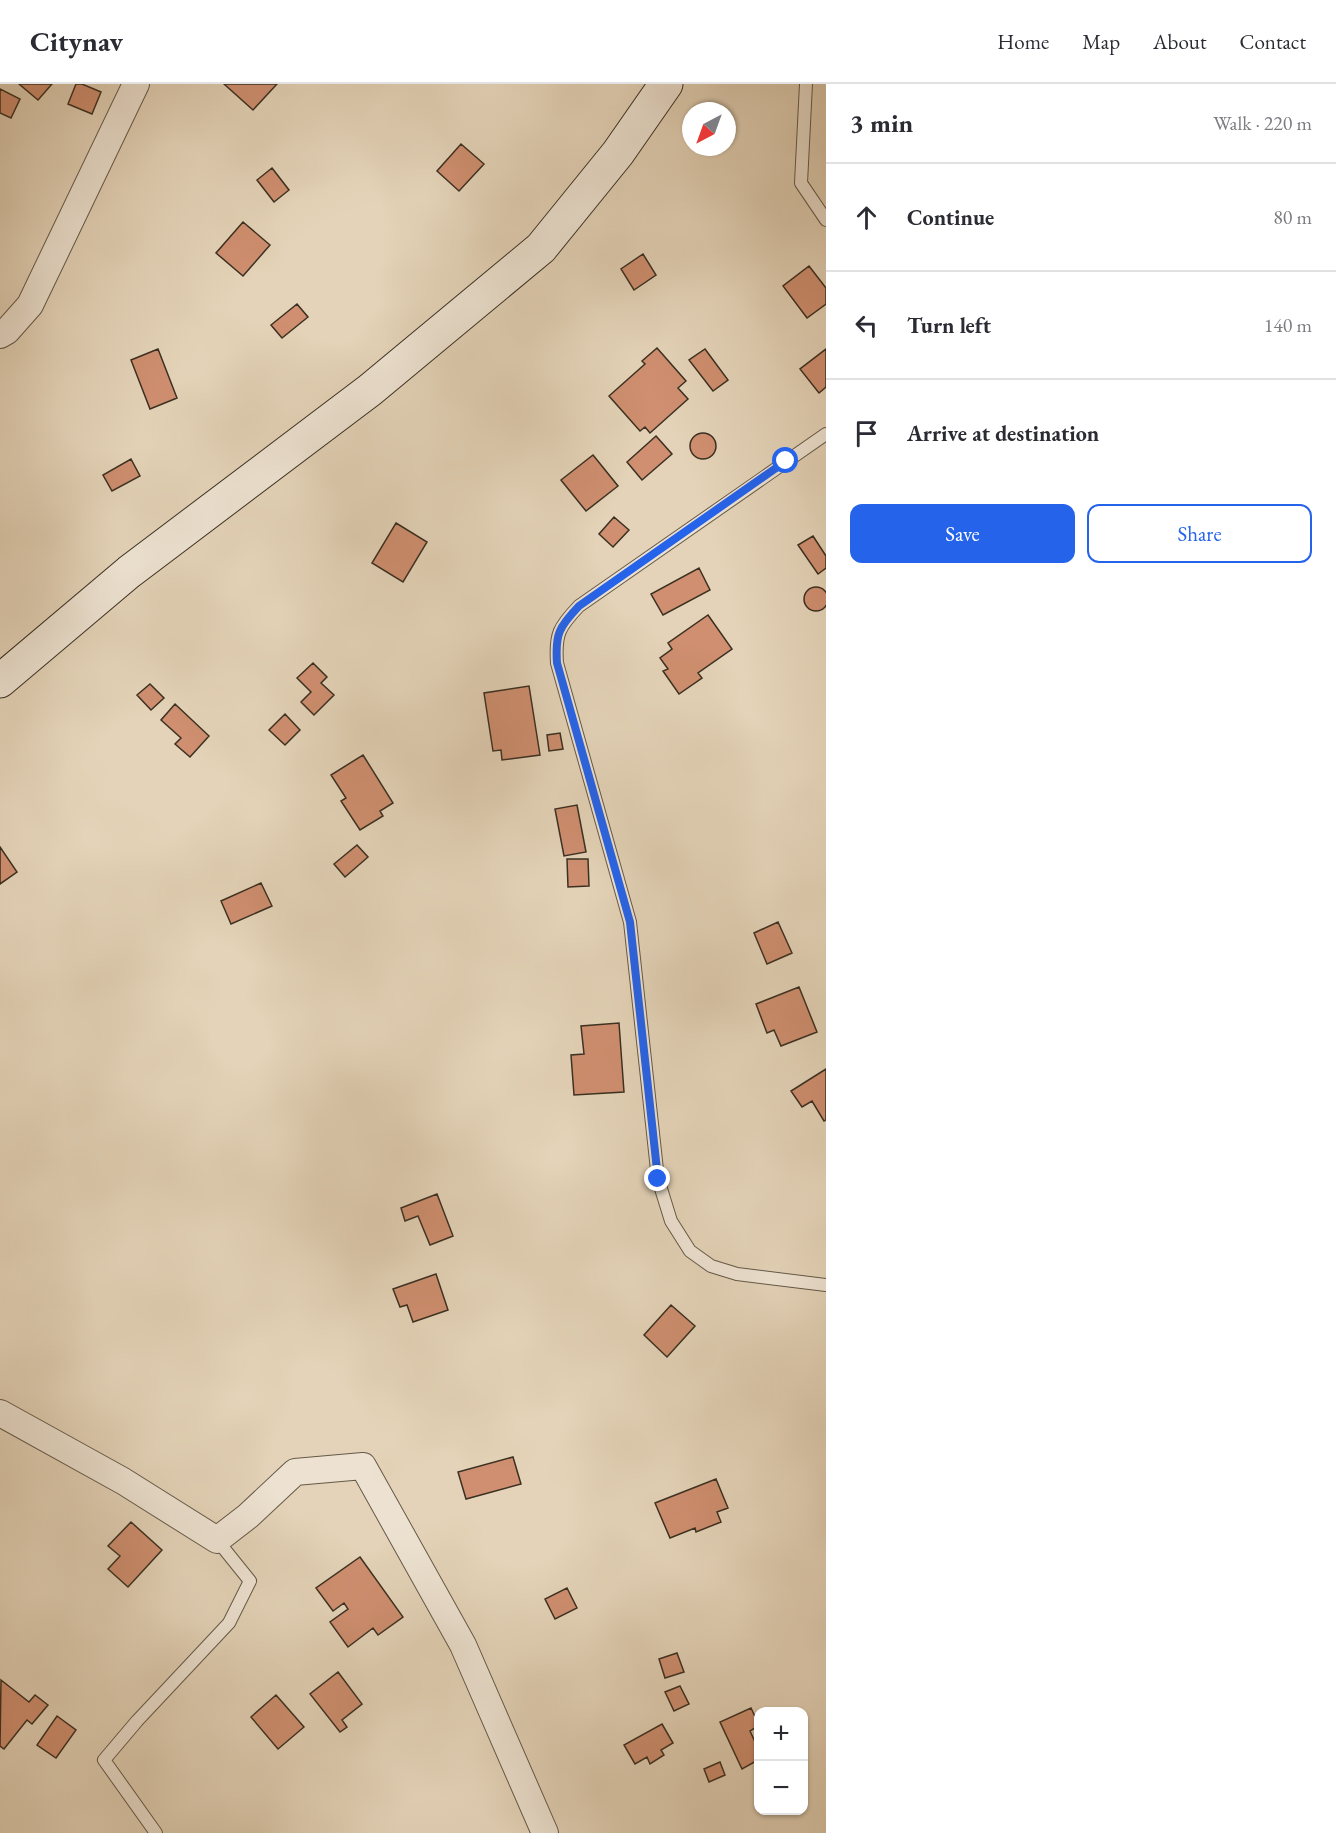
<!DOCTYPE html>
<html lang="en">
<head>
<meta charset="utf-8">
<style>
  body { margin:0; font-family:"EB Garamond",serif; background:#f2f2f3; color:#2b2b33 }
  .controls { position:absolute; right:18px; bottom:18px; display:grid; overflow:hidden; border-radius:12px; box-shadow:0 2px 4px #0004 }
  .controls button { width:54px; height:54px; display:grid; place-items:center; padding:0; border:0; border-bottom:2px solid #e1e1e2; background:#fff; color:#2b2b33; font:30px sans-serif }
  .compass { position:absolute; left:682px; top:18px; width:54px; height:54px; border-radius:50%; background:#fff; box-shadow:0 2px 4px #0004; rotate:221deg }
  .stop { position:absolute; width:18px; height:18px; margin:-14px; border:4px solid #2563eb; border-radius:50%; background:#fff }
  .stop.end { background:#2563eb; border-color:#fff; box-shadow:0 2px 6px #0008 }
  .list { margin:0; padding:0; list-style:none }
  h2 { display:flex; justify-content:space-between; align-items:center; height:78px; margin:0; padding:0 24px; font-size:26px }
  h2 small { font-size:20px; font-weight:400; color:#7c7c81 }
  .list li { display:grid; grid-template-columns:39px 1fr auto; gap:18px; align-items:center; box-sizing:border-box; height:108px; padding:0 24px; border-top:2px solid #e1e1e2 }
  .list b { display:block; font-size:22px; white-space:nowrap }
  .list em { font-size:20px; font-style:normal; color:#7c7c81 }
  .actions { display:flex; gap:12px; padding:18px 24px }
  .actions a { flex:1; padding:14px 0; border:2px solid #2563eb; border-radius:12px; text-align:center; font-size:21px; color:#2563eb }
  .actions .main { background:#2563eb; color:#fff }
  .icon { flex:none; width:33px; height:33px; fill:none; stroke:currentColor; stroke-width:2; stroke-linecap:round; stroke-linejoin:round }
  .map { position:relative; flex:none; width:826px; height:1749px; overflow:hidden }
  header { display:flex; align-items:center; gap:36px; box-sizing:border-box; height:84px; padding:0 30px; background:#fff; border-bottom:2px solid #e1e1e2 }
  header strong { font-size:28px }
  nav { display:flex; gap:33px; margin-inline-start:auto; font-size:21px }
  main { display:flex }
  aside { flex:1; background:#fff }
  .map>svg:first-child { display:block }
  .building { fill:#cf8f70; stroke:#3a3022; stroke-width:1.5 }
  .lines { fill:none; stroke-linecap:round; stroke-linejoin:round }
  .lane-casing { stroke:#645948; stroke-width:14 }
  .street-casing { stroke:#645948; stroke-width:28 }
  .secondary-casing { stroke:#3a3022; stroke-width:35 }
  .lane { stroke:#ede2d1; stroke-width:12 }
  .street { stroke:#ede2d1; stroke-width:26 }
  .secondary { stroke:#ede2d1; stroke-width:33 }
  .route { stroke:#2563eb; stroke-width:8 }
</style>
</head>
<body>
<header>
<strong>Citynav</strong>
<nav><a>Home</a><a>Map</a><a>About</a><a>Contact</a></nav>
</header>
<main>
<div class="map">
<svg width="826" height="1749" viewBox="0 0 826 1749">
  <rect width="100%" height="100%" fill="#e4d3b8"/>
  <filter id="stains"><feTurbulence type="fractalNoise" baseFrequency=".00333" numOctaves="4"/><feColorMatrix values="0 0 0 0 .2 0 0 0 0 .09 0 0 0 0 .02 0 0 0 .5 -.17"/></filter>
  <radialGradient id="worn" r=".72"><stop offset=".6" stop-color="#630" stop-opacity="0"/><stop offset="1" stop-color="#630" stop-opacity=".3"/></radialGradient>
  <path class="building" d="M19,0H52L38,16Z
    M76,0H82L101,8L92,30L68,20Z
    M224,0H277L253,26Z
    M0,5L20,15L11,34L0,29Z
    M461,60L484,80L459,107L437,87Z
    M272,84L289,106L274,118L257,96Z
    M243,138L270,161L243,192L216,169Z
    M643,170L656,191L634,206L621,185Z
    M809,182L826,204V220L807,234L783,202Z
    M297,220L308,233L282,254L271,241Z
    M657,264L686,297L678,304L688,315L650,349L645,343L640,347L609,312L645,280L642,277Z
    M158,265L177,314L150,325L131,276Z
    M705,265L728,296L713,307L689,276Z
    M826,265V303L819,309L800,285Z
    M690 362a13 13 0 1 1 26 0a13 13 0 1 1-26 0Z
    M656,352L672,370L642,396L627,378Z
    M593,371L618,402L586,427L561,396Z
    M131,375L140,392L112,407L103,391Z
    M614,433L629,446L613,463L599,450Z
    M396,439L427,458L403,498L372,479Z
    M813,452L826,472V484L818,490L798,461Z
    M699,484L710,506L663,531L651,510Z
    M804 515a12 12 0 1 1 24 0a12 12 0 1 1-24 0Z
    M708,531L732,565L698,589L702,594L679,610L663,587L668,585L660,574L672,565L668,559Z
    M313,579L327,593L321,599L334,611L314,631L301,618L311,608L297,594Z
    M150,600L164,614L151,626L137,611Z
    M529,602L540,671L502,676L501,666L493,667L484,609Z
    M175,620L209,652L190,673L175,660L181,654L161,636Z
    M285,630L300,646L285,661L269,646Z
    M560,649L563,665L549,667L547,651Z
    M363,671L393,719L380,727L383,732L360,746L341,717L346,714L331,691Z
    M577,721L586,768L564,772L555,725Z
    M357,761L368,773L345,793L334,780Z
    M0,763L17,788L0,800Z
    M567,775H588L589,802L568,803Z
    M261,799L272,822L231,840L221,817Z
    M778,838L792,869L767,880L754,849Z
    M799,903L817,948L781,962L774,946L767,949L756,920Z
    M619,939L624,1008L574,1011L571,971L584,970L581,942Z
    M826,985V1036L824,1037L812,1017L802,1023L791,1007Z
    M437,1110L453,1152L430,1161L418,1132L405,1137L401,1124Z
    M436,1190L448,1226L413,1238L407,1221L400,1223L393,1205Z
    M671,1221L695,1242L667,1273L644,1251Z
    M513,1373L521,1400L466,1415L458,1388Z
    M716,1395L728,1424L717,1428L721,1438L696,1448L695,1444L670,1454L655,1419Z
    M131,1438L162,1466L128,1503L108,1485L120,1472L108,1462Z
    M360,1473L403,1533L378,1551L373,1544L348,1563L330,1538L348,1525L344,1519L333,1527L316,1504Z
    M567,1504L577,1524L555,1535L545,1515Z
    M677,1569L684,1588L665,1594L659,1575Z
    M338,1588L362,1620L342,1636L347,1643L340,1648L310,1610Z
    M1,1596L29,1618L35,1611L48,1621L32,1640L27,1636L4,1665L0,1662Z
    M680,1602L689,1620L674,1627L665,1608Z
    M276,1611L304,1643L278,1665L251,1633Z
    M751,1624L758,1639V1642L750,1647L758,1664V1676L742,1685L720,1638Z
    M57,1632L76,1646L56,1674L37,1661Z
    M662,1640L673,1659L661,1666L664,1671L650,1680L647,1673L635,1680L624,1661Z
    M720,1678L725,1691L709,1698L704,1685Z"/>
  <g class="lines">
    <defs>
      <path id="lane" d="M806,0L801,99L826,136
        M826,350L579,522C559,543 555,550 557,579L630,838L658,1095L671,1137L690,1167L711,1182L737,1190L826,1201
        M156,1749L104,1676L137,1637L229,1539L250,1497L217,1456"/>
      <path id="street" d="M0,251L7,247L30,221L136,0
        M0,1329L123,1397L217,1456L248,1432L295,1388L363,1382L463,1561L545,1749"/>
      <path id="secondary" d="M0,597L129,488L370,306L541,164L618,69L666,0"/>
    </defs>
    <use href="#lane" class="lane-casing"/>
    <use href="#street" class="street-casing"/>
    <use href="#secondary" class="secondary-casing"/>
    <use href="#lane" class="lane"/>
    <use href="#street" class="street"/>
    <use href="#secondary" class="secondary"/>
  </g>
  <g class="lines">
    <path class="route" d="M658,1095L630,838L557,579C555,550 559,543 579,522L786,377"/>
  </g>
  <rect width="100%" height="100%" filter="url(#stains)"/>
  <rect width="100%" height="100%" fill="url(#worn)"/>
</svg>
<div class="controls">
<button>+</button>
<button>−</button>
</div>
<svg class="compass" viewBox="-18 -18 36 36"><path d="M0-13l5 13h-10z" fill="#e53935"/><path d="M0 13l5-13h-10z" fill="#7c7c81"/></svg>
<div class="stop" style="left:786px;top:377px"></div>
<div class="stop end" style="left:658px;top:1095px"></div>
</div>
<aside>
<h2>3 min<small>Walk · 220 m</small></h2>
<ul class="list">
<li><svg class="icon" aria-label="ahead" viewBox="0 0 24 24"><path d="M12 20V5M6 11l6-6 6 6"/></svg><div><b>Continue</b></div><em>80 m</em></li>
<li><svg class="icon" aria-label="left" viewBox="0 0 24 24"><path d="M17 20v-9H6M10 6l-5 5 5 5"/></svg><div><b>Turn left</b></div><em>140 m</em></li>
<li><svg class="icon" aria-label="arrive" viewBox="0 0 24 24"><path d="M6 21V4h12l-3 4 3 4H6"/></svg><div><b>Arrive at destination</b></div></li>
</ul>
<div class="actions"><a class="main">Save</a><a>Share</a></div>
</aside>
</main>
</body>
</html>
